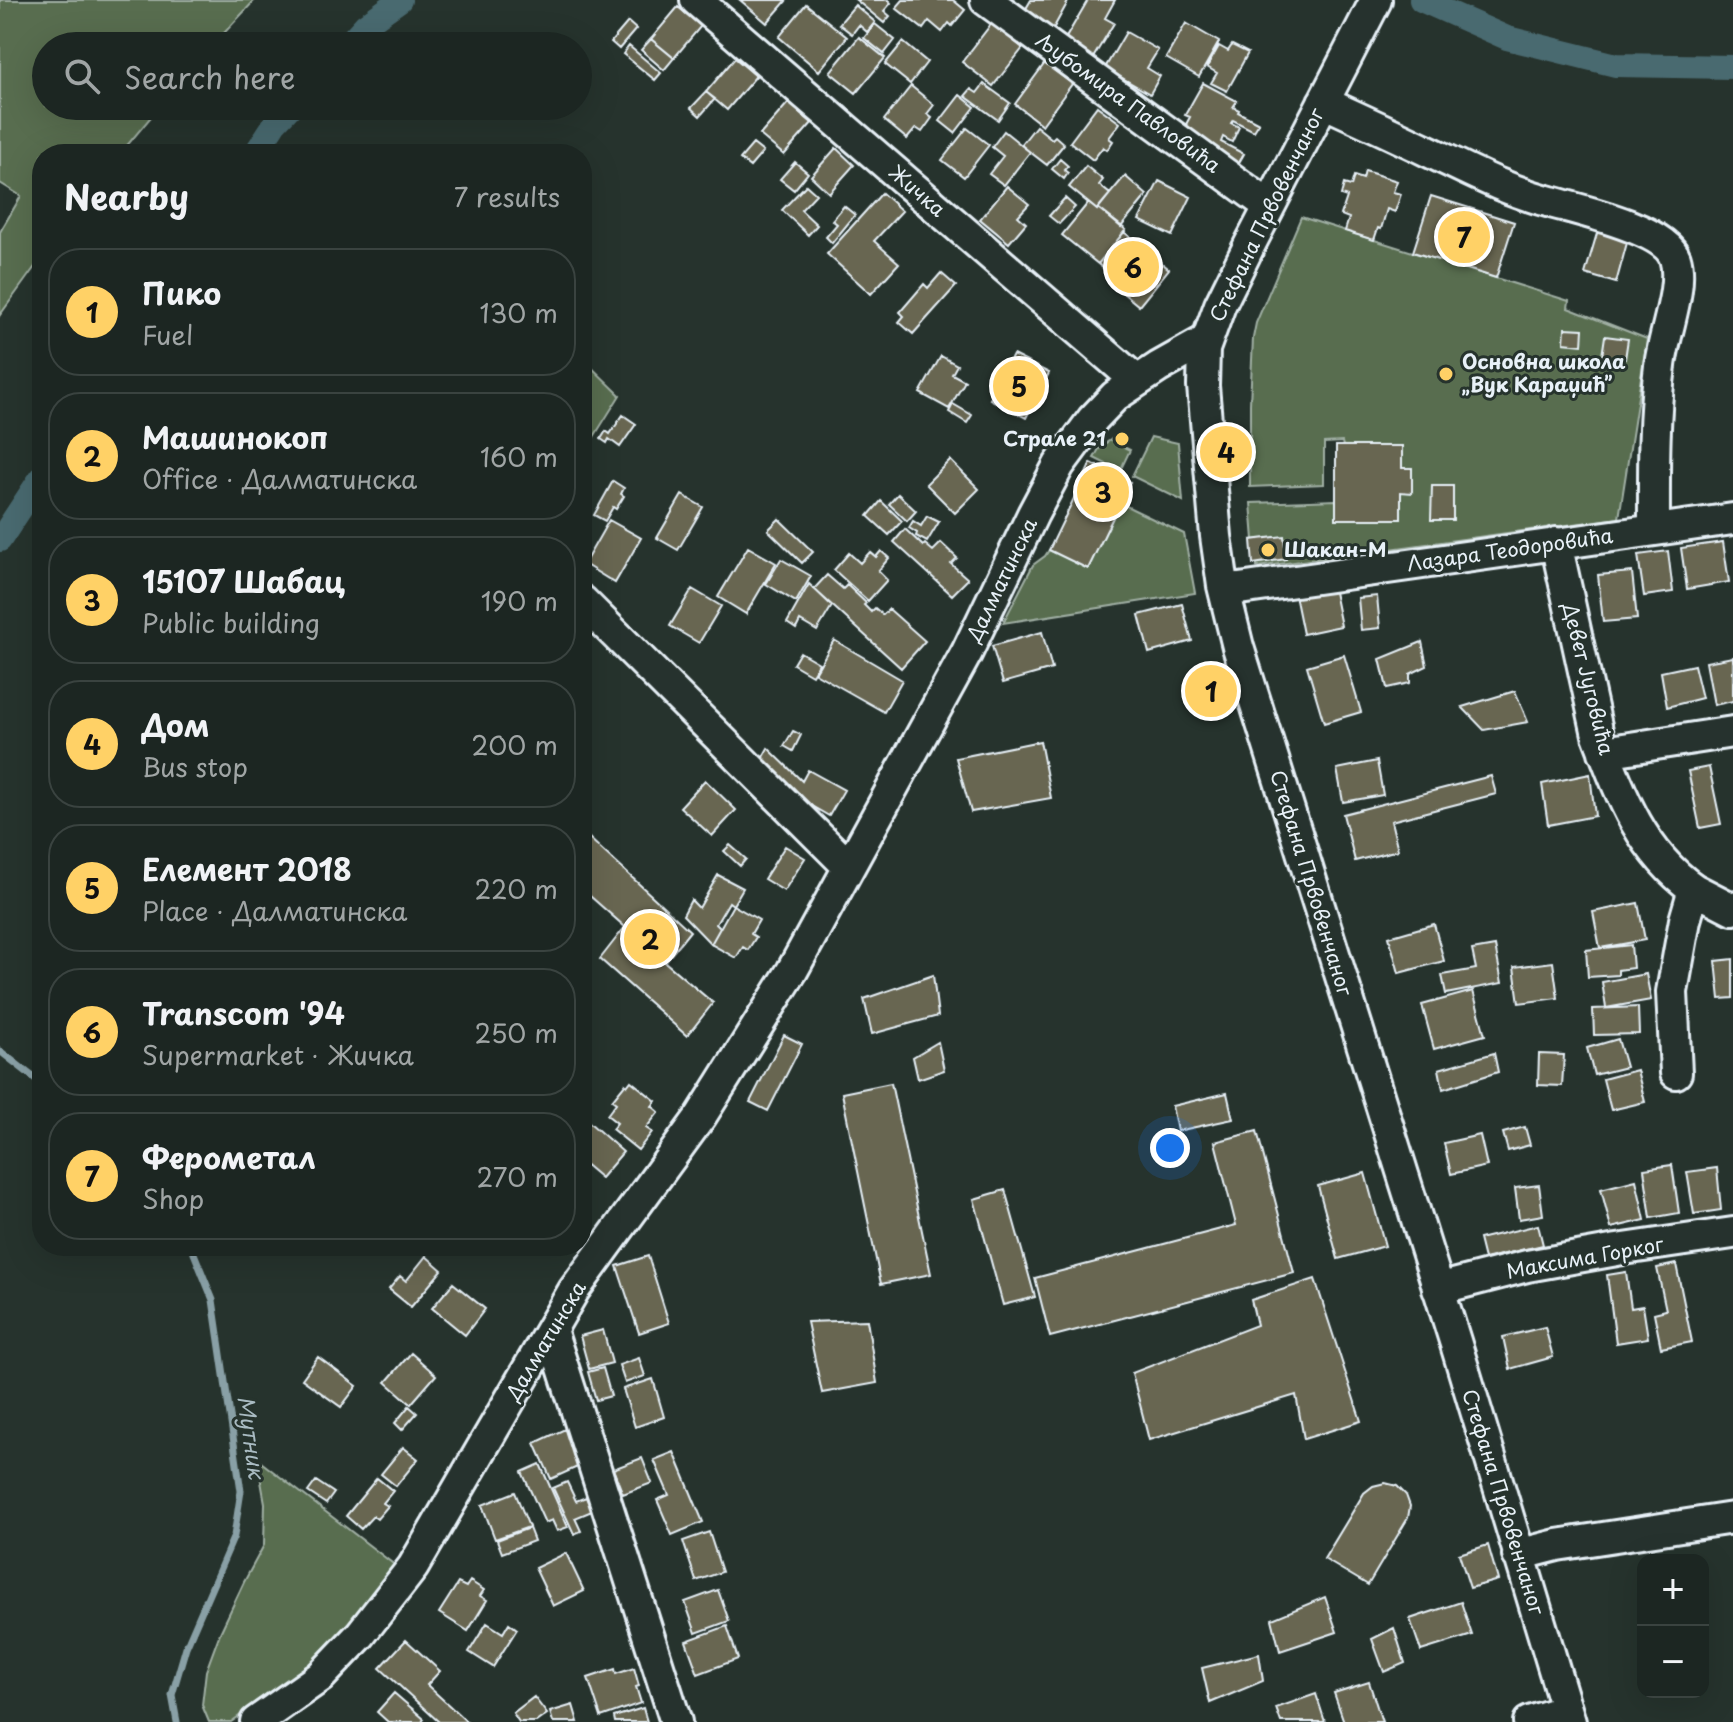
<!DOCTYPE html>
<html lang="en">
<head>
<meta charset="utf-8">
<style>
  body { margin:0; font-family:"Playpen Sans",sans-serif; background:#29322f; color:#f1f3f6 }
  .controls { position:absolute; right:24px; bottom:24px; display:grid; overflow:hidden; border-radius:16px; box-shadow:0 8px 32px #0002 }
  .controls button { width:72px; height:72px; display:grid; place-items:center; padding:0; border:0; border-bottom:2px solid #3a4340; background:#1c2622; color:#f1f3f6; font:40px sans-serif }
  .you { position:absolute; left:1170px; top:1148px; width:28px; height:28px; margin:-20px; border:6px solid #fff; border-radius:50%; background:#1a73e8; box-shadow:0 0 0 12px #1a73e833 }
  .badge { display:grid; place-items:center; width:52px; height:52px; border-radius:50%; background:#ffd166; color:#111; font-size:26px; font-weight:700 }
  .pin { position:absolute; translate:-50% -50%; border:4px solid #fff; box-shadow:0 2px 8px #0006 }
  .list { margin:0; padding:0; list-style:none }
  h2 { display:flex; justify-content:space-between; align-items:center; height:104px; margin:0; padding:0 32px; font-size:34px }
  h2 small { font-size:26px; font-weight:400; color:#a0a5a5 }
  .list li { display:grid; grid-template-columns:52px 1fr auto; gap:24px; align-items:center; box-sizing:border-box; height:128px; margin:0 16px 16px; padding:0 16px; border:2px solid #3a4340; border-radius:32px }
  .list b { display:block; font-size:30px; white-space:nowrap }
  .list p { margin:0; font-size:26px; white-space:nowrap; color:#a0a5a5 }
  .list em { font-size:26px; font-style:normal; color:#a0a5a5 }
  .icon { flex:none; width:44px; height:44px; fill:none; stroke:currentColor; stroke-width:2; stroke-linecap:round; stroke-linejoin:round }
  .map { position:relative; flex:none; width:1733px; height:1722px; overflow:hidden }
  .search { position:absolute; background:#1c2622; box-shadow:0 8px 32px #0002; left:32px; top:32px; width:560px; height:88px; display:flex; align-items:center; gap:20px; box-sizing:border-box; padding:0 28px; border-radius:44px; color:#a0a5a5; font-size:30px }
  .panel { position:absolute; background:#1c2622; box-shadow:0 8px 32px #0002; left:32px; top:144px; width:560px; height:1112px; border-radius:32px }
  .map>svg:first-child { display:block }
  .green { fill:#586d50; stroke:#a0afa4; stroke-width:2 }
  .lines { fill:none; stroke-linecap:round; stroke-linejoin:round }
  .stream { stroke:#89a0a6; stroke-width:7 }
  .canal { stroke:#4a6a70; stroke-width:24 }
  .building { fill:#676651; stroke:#e8f1f8; stroke-width:2 }
  .minor-casing { stroke:#e8f1f8; stroke-width:36 }
  .minor { stroke:#26332d; stroke-width:30 }
  .poi-dot { fill:#ffd166; stroke:#26332d; stroke-width:3 }
  .labels { text-anchor:middle; stroke-width:6; stroke-linejoin:round; paint-order:stroke }
  .street-label { font-size:20px; fill:#e8f1f8; stroke:#26332d }
  .poi-label { font-size:20px; font-weight:bold; fill:#e8f1f8; stroke:#26332d; text-anchor:start }
  .water-label { font-size:22px; font-style:italic; fill:#a9bbc2; stroke:#26332d }
</style>
</head>
<body>
<div class="map">
<svg width="1733" height="1722" viewBox="0 0 1733 1722">
  <rect width="100%" height="100%" fill="#26332d"/>
  <filter id="ink" filterUnits="userSpaceOnUse"><feTurbulence type="fractalNoise" baseFrequency=".0125" numOctaves="2"/><feDisplacementMap in="SourceGraphic" scale="16" xChannelSelector="R" yChannelSelector="G"/><feConvolveMatrix kernelMatrix="1 2 1 2 8 2 1 2 1" color-interpolation-filters="sRGB"/></filter>
  <g filter="url(#ink)">
    <path class="green" d="M0,0H255L212,46H46V106H160L120,154H42V257L0,315V232L21,196L0,183Z
      M1301,217L1569,301L1568,308L1647,339L1619,518L1257,567V563L1286,559L1283,537L1254,540L1251,503L1336,500V518L1401,519V492H1412L1402,468L1401,446H1343L1342,442L1324,443V484L1250,487V404L1253,338L1256,323Z
      M582,358L620,395L582,456Z
      M1118,435L1115,443L1130,450L1120,471L1094,458L1100,447Z
      M1151,437L1178,443L1183,501L1132,476Z
      M1120,503L1184,534L1195,593L1003,623L1033,565L1045,556L1049,550L1088,569Z
      M257,1459L396,1566L382,1588L313,1663L231,1722H209L202,1705L206,1671L220,1633L244,1582L264,1545L265,1503Z"/>
    <g class="lines">
      <path class="stream" d="M0,1051L42,1084
        M177,1722L172,1695L186,1647L234,1536L241,1491L213,1300L191,1246"/>
      <path class="canal" d="M1421,0L1507,38L1616,65L1733,67
        M346,46L365,25L400,0
        M255,154L275,123L291,106
        M0,540L42,476"/>
    </g>
    <path class="building" d="M740,0H787L767,23Z
      M856,0H888L891,3L884,11L890,16L884,23Z
      M903,0H953L965,10L952,26L949,23L942,32L929,21L923,29L896,8Z
      M1031,0H1069L1053,29L1024,12Z
      M1088,0H1115L1105,18L1114,23L1093,58L1064,41Z
      M806,4L847,37L819,71L779,37Z
      M855,5L875,22L867,32L859,25L852,34L839,24Z
      M678,7L701,26L674,58L651,39Z
      M628,22L636,29L619,49L611,42Z
      M992,23L1023,48L993,86L962,62Z
      M1186,23L1219,42L1199,77L1166,58Z
      M875,24L895,40L884,54L864,38Z
      M1126,32L1158,50L1147,68L1160,76L1150,94L1105,68Z
      M859,37L885,58L856,93L830,72Z
      M651,39L674,58L664,70L641,50Z
      M903,42L927,62L910,84L885,64Z
      M1232,45L1248,53L1227,91L1211,83L1217,73L1207,67L1219,46L1228,51Z
      M629,46L661,73L655,80L623,54Z
      M735,58L756,76L727,110L706,92Z
      M1045,63L1072,84L1042,125L1015,104Z
      M1203,83L1237,101L1233,107L1239,110L1238,112L1259,123L1254,131L1233,120L1231,123L1239,127L1232,142L1223,137L1221,142L1244,154L1237,166L1184,128L1190,117L1185,115Z
      M984,84L1010,103L998,120L965,96L971,89L977,93Z
      M911,86L934,105L927,114L932,118L922,132L916,128L907,139L884,120Z
      M706,92L715,99L700,116L691,108Z
      M960,95L975,107L955,133L940,121Z
      M788,103L812,123L784,155L760,135Z
      M1097,106L1120,123L1109,138L1113,141L1107,150L1103,147L1093,160L1070,142Z
      M1036,126L1052,139L1055,136L1064,144L1047,165L1021,145Z
      M967,128L989,145L964,177L942,160Z
      M1004,131L1030,152L1004,185L989,174L1003,156L992,147Z
      M753,144L763,152L750,167L740,159Z
      M836,148L854,165L829,193L811,176Z
      M1060,159L1068,166L1064,170L1068,173L1064,179L1052,169Z
      M795,162L808,173L794,190L780,179Z
      M1086,166L1103,180L1099,185L1110,194L1097,210L1069,187Z
      M1365,171L1397,181L1393,192L1401,194L1395,212L1387,209L1381,229L1378,228L1374,240L1345,231L1349,218L1341,215L1347,197L1341,195L1344,184L1351,186L1354,176L1363,179Z
      M1125,176L1147,195L1121,227L1098,208Z
      M1159,181L1191,197L1172,236L1139,220Z
      M806,185L816,194L801,210L817,225L808,235L782,210Z
      M1007,186L1029,204L1018,216L1026,223L1009,243L980,219Z
      M882,193L902,211L874,241L899,263L871,294L827,254Z
      M1431,196L1514,222L1496,278L1413,252Z
      M1065,198L1075,207L1059,224L1049,216Z
      M1088,203L1097,210L1098,208L1126,230L1098,264L1062,235Z
      M844,206L855,215L832,243L826,237L837,224L832,220Z
      M1598,230L1628,239L1616,283L1585,274Z
      M1124,232L1169,269L1139,306L1122,292L1126,287L1098,264Z
      M941,273L956,286L913,334L899,322L904,316L900,312L924,284L928,288Z
      M1565,328L1583,329L1582,345L1564,343Z
      M1605,336L1628,339L1625,359L1602,356Z
      M1013,355L1049,373L1026,418L990,399Z
      M941,356L957,365L952,374L965,381L949,409L920,393Z
      M953,404L972,415L967,423L949,412Z
      M623,415L636,424L620,447L609,439L607,443L601,439L606,431L610,434Z
      M1336,446H1402V468H1412V493L1401,492V519H1336Z
      M950,460L979,489L955,513L926,484Z
      M1091,463L1130,482L1088,569L1049,550Z
      M613,481L624,488L621,494L624,496L616,509L613,507L605,521L594,515Z
      M1432,486H1453V520H1431Z
      M898,494L916,511L907,521L889,504Z
      M682,495L703,507L678,550L657,538Z
      M881,501L902,521L889,535L868,516Z
      M927,516L939,522L927,542L916,536L917,533L909,528L913,521L921,526Z
      M779,519L813,552L802,563L768,530Z
      M609,520L641,538L615,583L584,564Z
      M905,529L923,546L925,544L933,551L941,543L957,558L951,564L968,579L952,595L894,542Z
      M1284,536L1286,559L1253,564L1251,540Z
      M1723,542L1729,582L1687,589L1681,548Z
      M748,547L776,563L746,614L718,597Z
      M881,551L889,558L878,571L887,580L868,601L834,570L849,553L860,563L870,552L876,557Z
      M1668,551L1673,592L1644,596L1638,555Z
      M781,559L811,576L796,602L766,584Z
      M1632,572L1637,619L1603,622L1598,575Z
      M827,575L843,589L847,585L866,603L864,605L871,612L875,608L883,615L889,609L925,641L901,668L814,589Z
      M809,584L832,606L817,631L800,621L796,629L787,623Z
      M1333,587L1341,626L1303,634L1295,595Z
      M692,589L721,606L699,643L670,626Z
      M1377,596L1380,628L1361,630L1358,598Z
      M1182,604L1192,641L1149,653L1139,615Z
      M1042,632L1052,669L1003,683L992,646Z
      M834,640L902,680L884,712L815,673Z
      M1422,642L1427,666L1410,674V683L1387,688L1380,659Z
      M800,652L819,663L812,675L793,664Z
      M1344,655L1361,712L1324,723L1307,666Z
      M1733,657V701L1714,705L1706,662Z
      M1694,665L1702,698L1667,707L1661,672Z
      M1515,691L1528,722L1484,730L1462,707Z
      M793,731L801,735L793,751L784,746Z
      M1040,741L1051,798L971,812L956,758Z
      M768,748L802,781L808,770L844,790L829,816L794,796L759,764Z
      M1377,761L1383,795L1343,802L1337,769Z
      M1709,767L1721,824L1700,828L1688,771Z
      M1590,774L1595,816L1548,825L1542,784Z
      M1491,776L1496,794L1391,821L1398,850L1355,861L1343,814Z
      M705,780L736,810L712,836L680,807Z
      M588,837L690,931L665,962L713,1003L687,1036L600,959L625,927L582,889V847Z
      M730,845L746,859L740,866L724,851Z
      M785,846L805,858L784,891L764,879Z
      M718,875L743,888L733,905L729,902L716,924L720,928L711,944L683,915L691,900L699,908Z
      M1638,903L1645,940L1600,948L1593,912Z
      M733,905L759,920L751,934L756,937L748,950L743,947L736,958L711,944Z
      M1434,924L1444,961L1399,973L1389,937Z
      M1631,945L1633,968L1618,970V975L1588,977L1586,950Z
      M1495,946L1502,983L1446,994L1442,975L1476,969L1472,950Z
      M1733,959V998L1720,999L1716,961Z
      M1553,962L1558,998L1519,1003L1514,967Z
      M1646,974L1651,1000L1606,1008L1602,982Z
      M933,975L938,1016L872,1034L864,999Z
      M1473,991L1485,1035L1434,1049L1422,1005Z
      M1638,1007L1639,1034L1594,1035L1593,1009Z
      M784,1035L802,1044L768,1111L750,1102Z
      M1618,1039L1626,1067L1594,1075L1587,1048Z
      M938,1042L944,1070L918,1079L913,1057Z
      M1494,1053L1498,1072L1443,1089L1439,1069Z
      M1539,1054L1564,1055L1562,1086L1538,1085Z
      M1637,1070L1645,1102L1611,1110L1603,1079Z
      M631,1081L656,1101L652,1106L659,1112L646,1128L652,1132L638,1150L612,1129L617,1123L607,1115L616,1103L612,1100L625,1084L627,1086Z
      M891,1083L931,1274L881,1284L842,1093Z
      M1227,1093L1233,1119L1177,1131L1172,1106Z
      M582,1116L623,1152L601,1178L582,1162Z
      M1525,1127L1530,1145L1508,1151L1503,1133Z
      M1257,1131L1294,1273L1050,1337L1035,1278L1236,1225L1215,1142Z
      M1480,1135L1487,1166L1451,1174L1444,1143Z
      M1672,1165L1679,1213L1651,1218L1644,1169Z
      M1717,1168L1721,1210L1694,1214L1687,1172Z
      M1365,1173L1385,1246L1338,1259L1318,1186Z
      M1636,1180L1645,1220L1611,1228L1601,1189Z
      M1539,1185L1543,1215L1519,1219L1515,1188Z
      M1005,1190L1035,1297L1003,1305L974,1199Z
      M1538,1225L1543,1245L1484,1259L1479,1239Z
      M426,1256L442,1270L411,1307L389,1289L400,1276L406,1281Z
      M648,1256L669,1323L639,1333L617,1266Z
      M1676,1264L1692,1342L1661,1348L1654,1313L1666,1310L1657,1268Z
      M1626,1272L1631,1308L1643,1306L1648,1338L1616,1343L1607,1275Z
      M1315,1279L1361,1421L1304,1439L1296,1395L1149,1440L1132,1373L1257,1325L1251,1300Z
      M453,1283L485,1309L465,1335L432,1308Z
      M867,1320L877,1383L822,1393L807,1322Z
      M1545,1327L1553,1357L1510,1369L1503,1337Z
      M603,1330L612,1363L589,1369L580,1336Z
      M411,1353L436,1375L411,1404L386,1382Z
      M318,1357L357,1386L341,1407L302,1379Z
      M639,1358L645,1376L625,1383L619,1365Z
      M603,1368L611,1396L596,1400L588,1372Z
      M653,1379L664,1417L635,1427L623,1389Z
      M409,1406L417,1413L402,1430L395,1423Z
      M565,1429L582,1465L551,1479L535,1443Z
      M403,1447L418,1459L396,1486L381,1474Z
      M674,1452L703,1522L672,1535L657,1500L669,1495L654,1460Z
      M642,1458L652,1483L623,1494L613,1469Z
      M540,1464L568,1527L557,1531L552,1520L545,1523L522,1472Z
      M377,1478L393,1491L383,1503L388,1506L377,1519L373,1516L361,1529L346,1516Z
      M316,1481L334,1493L326,1504L308,1492Z
      M567,1482L576,1501L586,1497L592,1511L575,1518L581,1531L574,1534L553,1488Z
      M1385,1483L1397,1486L1406,1495L1410,1506L1408,1518L1368,1585L1324,1559L1364,1493L1373,1486Z
      M515,1492L529,1527L495,1539L482,1505Z
      M529,1528L534,1541L502,1553L497,1540Z
      M709,1532L722,1572L696,1581L683,1541Z
      M1488,1545L1498,1580L1470,1588L1459,1554Z
      M566,1553L584,1591L553,1606L535,1568Z
      M470,1581L484,1590L480,1596L487,1600L468,1631L439,1613L458,1583L466,1587Z
      M718,1590L729,1621L696,1633L685,1602Z
      M1325,1597L1337,1632L1280,1651L1272,1619Z
      M1461,1602L1472,1635L1421,1651L1410,1619Z
      M487,1623L503,1633L509,1623L517,1629L493,1667L469,1652Z
      M727,1626L738,1659L698,1674L686,1641Z
      M1394,1628L1405,1663L1384,1672L1372,1639Z
      M406,1640L440,1671L427,1685L467,1722H439L380,1668Z
      M1259,1654L1263,1681L1210,1703L1202,1668Z
      M634,1668L639,1686L636,1687L641,1703L601,1717L588,1678L615,1669L616,1674Z
      M1369,1682L1382,1722H1344L1334,1693Z
      M394,1693L424,1719L422,1722H388L377,1712Z
      M1316,1694L1325,1722H1281L1276,1708Z
      M534,1697L547,1714L536,1722H519L513,1713Z
      M573,1705L578,1722H553L550,1712Z
      M643,1708L647,1722H615L614,1717Z"/>
    <g class="lines">
      <defs>
        <path id="minor" d="M696,0L1137,381
          M986,0L1269,206
          M1376,0L1249,246L1220,305L1204,349L1203,386L1216,536L1223,586L1238,647L1455,1341L1570,1722
          M1323,102C1358,118 1393,134 1428,151C1468,170 1507,191 1551,202C1579,210 1665,229 1675,258C1684,286 1663,336 1660,366C1653,420 1654,475 1654,530
          M1556,543L1598,735C1620,793 1641,852 1694,889L1685,920L1672,992L1676,1073
          M1225,591L1733,519
          M582,601L849,867
          M1604,752L1733,732
          M1694,889L1733,909
          M1438,1289L1527,1266L1617,1250L1733,1233
          M551,1330L676,1722
          M1518,1555L1557,1545L1733,1518
          M256,1722L320,1677L360,1635L413,1567L574,1290L701,1116L792,971L967,652L1033,514L1059,465L1093,419L1115,396L1159,367L1207,340
          M1529,1722L1566,1710"/>
      </defs>
      <use href="#minor" class="minor-casing"/>
      <use href="#minor" class="minor"/>
    </g>
  </g>
  <g class="poi-dot">
    <circle cx="1446" cy="374" r="8"/>
    <circle cx="1122" cy="439" r="8"/>
    <circle cx="1268" cy="550" r="8"/>
  </g>
  <g class="labels">
    <g class="street-label">
      <text transform="translate(1128 103) rotate(36)" y="7">Љубомира Павловића</text>
      <text transform="translate(917 191) rotate(41)" y="7">Жичка</text>
      <text transform="translate(1267 215) rotate(-64)" y="7">Стефана Првовенчаног</text>
      <text transform="translate(1510 550) rotate(-8)" y="7">Лазара Теодоровића</text>
      <text transform="translate(1002 580) rotate(-64)" y="7">Далматинска</text>
      <text transform="translate(1588 679) rotate(76)" y="7">Девет Југовића</text>
      <text transform="translate(1311 883) rotate(73)" y="7">Стефана Првовенчаног</text>
      <text transform="translate(1585 1258) rotate(-10)" y="7">Максима Горког</text>
      <text transform="translate(546 1341) rotate(-59)" y="7">Далматинска</text>
      <text transform="translate(1503 1502) rotate(73)" y="7">Стефана Првовенчаног</text>
    </g>
    <g class="poi-label">
      <text x="1462" y="369">Основна школа<tspan x="1462" dy="23">„Вук Караџић”</tspan></text>
      <text x="1106" y="446" text-anchor="end">Страле 21</text>
      <text x="1284" y="557">Шакан-М</text>
    </g>
    <g class="water-label">
      <text transform="translate(251 1437) rotate(82)" y="8">Мутник</text>
    </g>
  </g>
</svg>
<div class="controls">
<button>+</button>
<button>−</button>
</div>
<div class="you"></div>
<div class="pin badge" style="left:1211px;top:691px">1</div>
<div class="pin badge" style="left:650px;top:939px">2</div>
<div class="pin badge" style="left:1103px;top:492px">3</div>
<div class="pin badge" style="left:1226px;top:452px">4</div>
<div class="pin badge" style="left:1019px;top:386px">5</div>
<div class="pin badge" style="left:1133px;top:267px">6</div>
<div class="pin badge" style="left:1464px;top:237px">7</div>
<div class="search"><svg class="icon" aria-label="search" viewBox="0 0 24 24"><circle cx="10" cy="10" r="6"/><path d="M15 15l6 6"/></svg>Search here</div>
<section class="panel">
<h2>Nearby<small>7 results</small></h2>
<ul class="list">
<li><span class="badge">1</span><div><b>Пико</b><p>Fuel</p></div><em>130 m</em></li>
<li><span class="badge">2</span><div><b>Машинокоп</b><p>Office · Далматинска</p></div><em>160 m</em></li>
<li><span class="badge">3</span><div><b>15107 Шабац</b><p>Public building</p></div><em>190 m</em></li>
<li><span class="badge">4</span><div><b>Дом</b><p>Bus stop</p></div><em>200 m</em></li>
<li><span class="badge">5</span><div><b>Елемент 2018</b><p>Place · Далматинска</p></div><em>220 m</em></li>
<li><span class="badge">6</span><div><b>Transcom '94</b><p>Supermarket · Жичка</p></div><em>250 m</em></li>
<li><span class="badge">7</span><div><b>Ферометал</b><p>Shop</p></div><em>270 m</em></li>
</ul>
</section>
</div>
</body>
</html>
